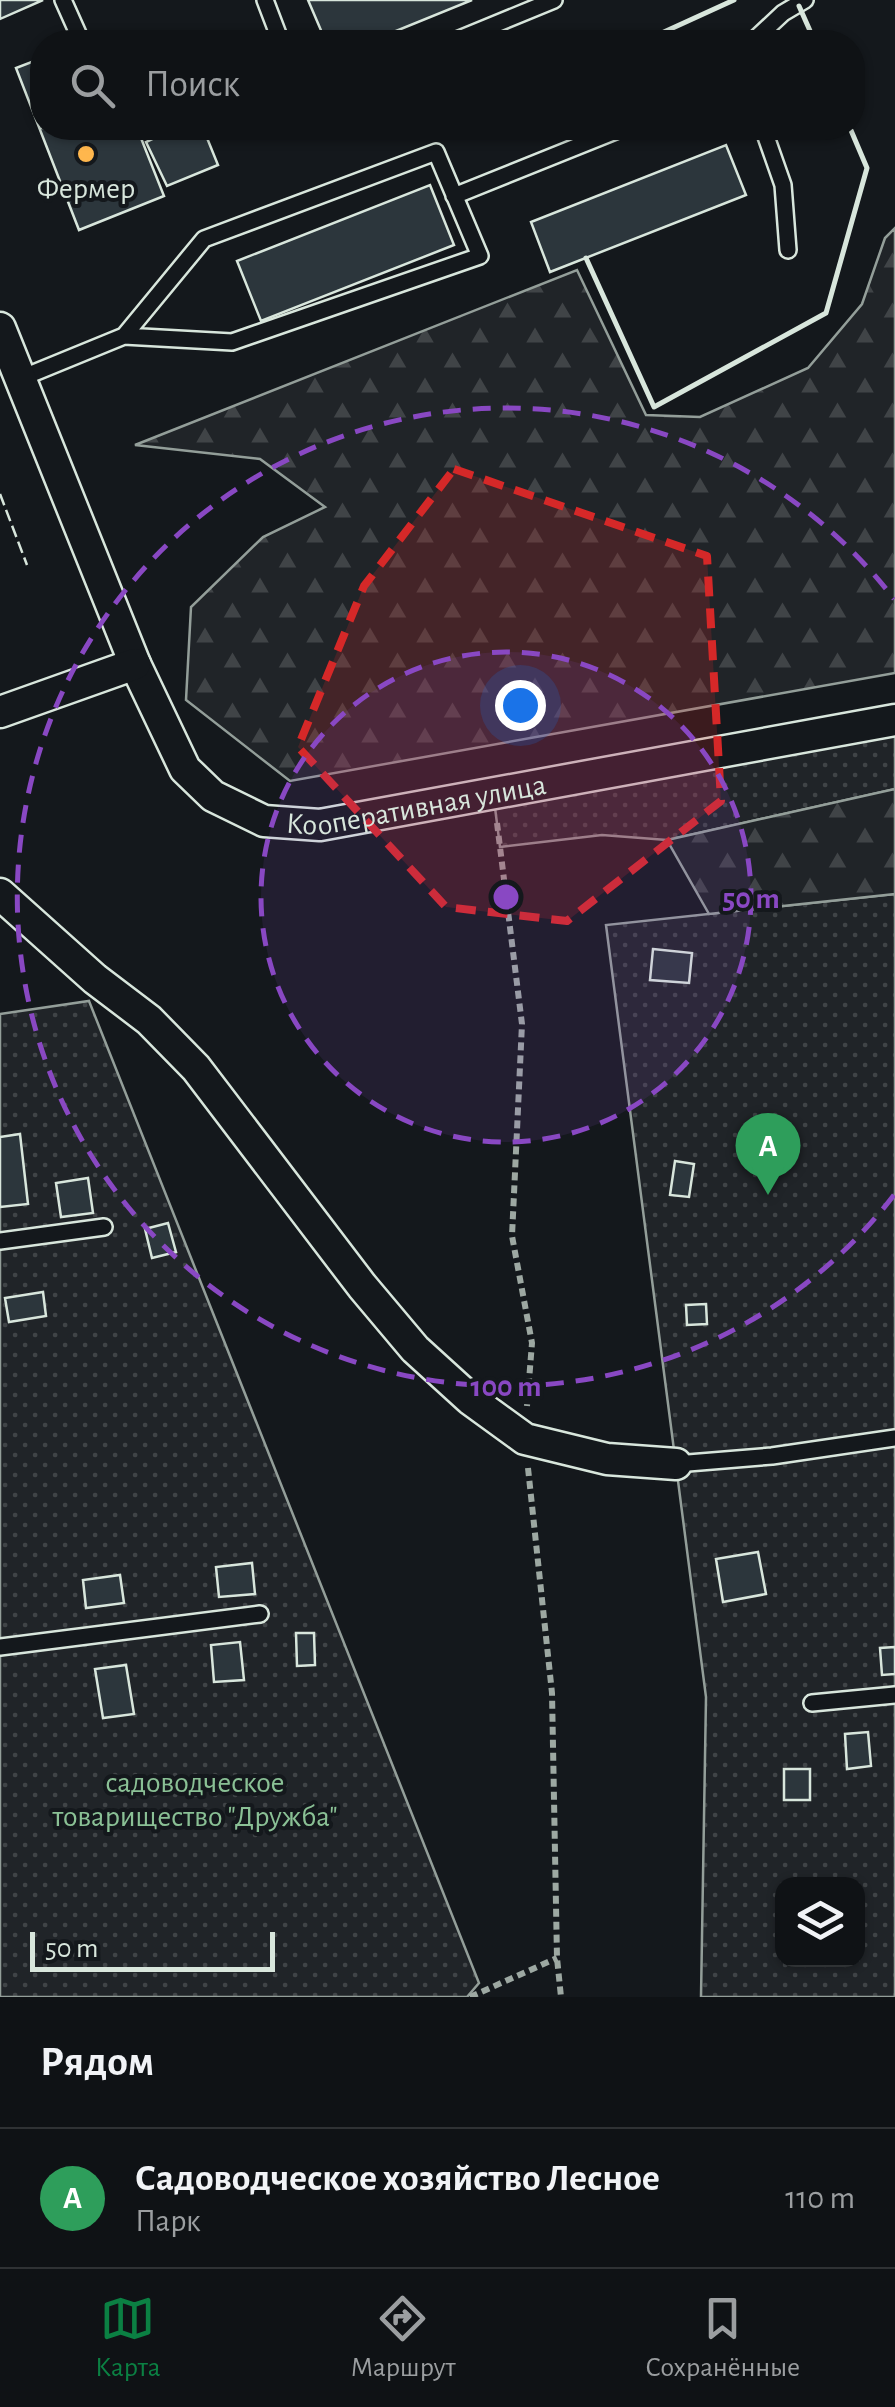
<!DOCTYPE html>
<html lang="ru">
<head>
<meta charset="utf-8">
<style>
  body { margin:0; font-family:"Alegreya Sans",sans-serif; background:#181b1e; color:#f1f3f6 }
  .controls { position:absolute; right:30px; bottom:30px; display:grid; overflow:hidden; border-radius:20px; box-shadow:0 2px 8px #0004 }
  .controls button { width:90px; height:90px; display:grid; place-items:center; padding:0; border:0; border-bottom:2px solid #2f3234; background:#0f1215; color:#f1f3f6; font:50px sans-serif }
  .scale { position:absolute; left:30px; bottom:25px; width:245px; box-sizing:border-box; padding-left:10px; border:5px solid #d8e6dc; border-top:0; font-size:28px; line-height:35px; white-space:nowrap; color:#d8e6dc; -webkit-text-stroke:8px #14181c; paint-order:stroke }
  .you { position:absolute; left:520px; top:705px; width:35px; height:35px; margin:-25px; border:8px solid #fff; border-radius:50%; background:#1a73e8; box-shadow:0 0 0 15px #1a73e833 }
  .badge { display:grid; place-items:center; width:65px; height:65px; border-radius:50%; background:#0b8043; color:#fff; font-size:32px; font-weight:700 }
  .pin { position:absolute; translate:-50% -82px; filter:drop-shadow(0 2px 5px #0008) }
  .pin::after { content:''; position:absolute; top:52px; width:35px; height:30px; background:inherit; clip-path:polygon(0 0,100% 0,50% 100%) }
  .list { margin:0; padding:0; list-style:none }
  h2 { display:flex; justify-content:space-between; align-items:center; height:130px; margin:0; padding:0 40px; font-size:42px }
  h2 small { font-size:32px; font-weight:400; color:#9b9ea0 }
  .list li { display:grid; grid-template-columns:65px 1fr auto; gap:30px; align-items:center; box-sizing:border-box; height:140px; padding:0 40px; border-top:2px solid #2f3234 }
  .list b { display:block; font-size:38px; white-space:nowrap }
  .list p { margin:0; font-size:32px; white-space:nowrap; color:#9b9ea0 }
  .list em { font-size:32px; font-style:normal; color:#9b9ea0 }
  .icon { flex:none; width:55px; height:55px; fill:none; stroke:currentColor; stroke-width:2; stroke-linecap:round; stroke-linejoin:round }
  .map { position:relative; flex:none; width:895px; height:1997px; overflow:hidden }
  .search { position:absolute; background:#0f1215; box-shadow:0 2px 8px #0004; left:30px; right:30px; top:30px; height:110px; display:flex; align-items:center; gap:25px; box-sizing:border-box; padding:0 35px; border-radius:40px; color:#9b9ea0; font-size:38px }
  .sheet { height:270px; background:#0f1215 }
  nav { display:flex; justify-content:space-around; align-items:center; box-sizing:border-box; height:140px; border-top:2px solid #2f3234; background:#0f1215; font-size:28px; color:#9b9ea0 }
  nav a { display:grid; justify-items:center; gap:5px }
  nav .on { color:#0b8043 }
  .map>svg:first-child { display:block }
  .grass { fill:url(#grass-dots); stroke:#939e99; stroke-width:2.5; fill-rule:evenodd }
  .forest { fill:url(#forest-firs); stroke:#939e99; stroke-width:2.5 }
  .building { fill:#2c363c; stroke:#d8e6dc; stroke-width:2.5 }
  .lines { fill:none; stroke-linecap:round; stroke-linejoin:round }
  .lane-casing { stroke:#d8e6dc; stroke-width:20 }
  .street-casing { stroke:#d8e6dc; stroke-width:35 }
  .path { stroke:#9da8a2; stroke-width:6; stroke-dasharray:8 5; stroke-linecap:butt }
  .lane { stroke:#14181c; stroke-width:15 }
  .street { stroke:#14181c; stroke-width:30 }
  .fence { stroke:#d8e6dc; stroke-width:2.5; stroke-dasharray:12 5; stroke-linecap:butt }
  .wall { stroke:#d8e6dc; stroke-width:5 }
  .marked { fill:#d62828; fill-opacity:0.2; stroke:#d62828; stroke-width:8; stroke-dasharray:20 12; stroke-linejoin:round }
  .ring { fill:none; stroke:#8948c3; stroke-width:5; stroke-dasharray:18 12 }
  .poi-dot { fill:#ffb74d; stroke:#14181c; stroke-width:4 }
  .labels { text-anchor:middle; stroke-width:8; stroke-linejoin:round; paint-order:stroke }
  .poi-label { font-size:30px; fill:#d8e6dc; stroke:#14181c }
  .street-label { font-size:30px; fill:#d8e6dc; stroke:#14181c }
  .park-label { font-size:30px; fill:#8ac095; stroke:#14181c }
  .centre { fill:#8948c3; stroke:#14181c; stroke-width:5 }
  .ring-label { font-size:30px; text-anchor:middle; font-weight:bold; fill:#8948c3; stroke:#14181c; stroke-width:8; stroke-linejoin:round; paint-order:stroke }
</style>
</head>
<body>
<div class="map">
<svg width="895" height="1997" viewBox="0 0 895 1997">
  <defs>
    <pattern id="grass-dots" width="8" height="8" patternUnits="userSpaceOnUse" patternTransform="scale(2.5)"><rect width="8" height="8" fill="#202428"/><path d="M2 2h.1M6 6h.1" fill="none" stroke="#404447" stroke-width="1.8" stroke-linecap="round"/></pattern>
    <pattern id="forest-firs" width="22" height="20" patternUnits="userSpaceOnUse" patternTransform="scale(2.5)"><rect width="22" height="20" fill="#202428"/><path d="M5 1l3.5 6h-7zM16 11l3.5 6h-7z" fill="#404447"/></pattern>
  </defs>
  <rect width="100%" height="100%" fill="#14181c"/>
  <path class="grass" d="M895,720V789L667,840L602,835L500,847L493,792Z
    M895,894V1997H701L706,1697L606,925ZM782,1884H858V1960H782Z
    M89,1001L479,1983L467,1997H0V1014Z"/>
  <path class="forest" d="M895,228V673L290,781L186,700L191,607L263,537L325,507L260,459L135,445L577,270L646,415L700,417L808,368L862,304L885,238Z
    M895,789V894L709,914L667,840Z"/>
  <path class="building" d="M0,0H43L0,19Z
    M308,0H472L369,42H326Z
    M42,58V128H137L164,196L79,230L16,68Z
    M175,128H203L218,165L167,186L146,142Z
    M726,145L746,195L550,272L531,222Z
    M430,185L454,245L261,321L237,261Z
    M653,949L692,953L689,983L650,980Z
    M20,1134L28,1204L0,1207V1137Z
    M675,1161L694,1164L689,1197L670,1195Z
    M88,1178L93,1213L61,1217L56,1183Z
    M168,1223L176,1252L152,1258L145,1229Z
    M43,1292L46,1316L9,1322L5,1298Z
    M706,1304L707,1324L687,1325L686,1305Z
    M758,1552L766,1594L723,1602L716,1559Z
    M252,1563L255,1594L219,1597L216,1567Z
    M120,1575L124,1603L86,1608L83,1580Z
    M296,1633H314L315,1665L297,1666Z
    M240,1642L244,1680L214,1682L211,1645Z
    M895,1647V1674L882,1675L880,1648Z
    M126,1665L134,1714L103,1718L95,1669Z
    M868,1732L871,1766L847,1769L845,1734Z
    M784,1769H810V1800H784Z"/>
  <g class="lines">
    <defs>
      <path id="lane" d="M63,0L80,38L88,42
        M265,0L281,42
        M452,42L554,0
        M752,42L783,13L805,0
        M763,128L783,185L788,250
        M454,196L623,128
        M19,379L124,336L232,342L480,256L436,152L204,239L124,336
        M0,1241L104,1227
        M676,1464L772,1456L895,1438
        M0,1647L260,1614
        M812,1703L895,1695"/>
      <g id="street">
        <path id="s1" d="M0,328L135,664L185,769L213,796L264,821L320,825L895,720"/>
        <path d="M0,712L135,664"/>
        <path d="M0,894L95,979L149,1020L196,1068L362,1286L415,1349L470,1399L525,1439L607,1459L676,1464"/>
      </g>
    </defs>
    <use href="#lane" class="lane-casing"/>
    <use href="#street" class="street-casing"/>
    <path class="path" d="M497,823L522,1024L512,1236L532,1343L527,1406
      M528,1468L552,1693L557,1958L561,1997
      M470,1997L557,1958"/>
    <use href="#lane" class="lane"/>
    <use href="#street" class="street"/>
    <path class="fence" d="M0,494L27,565"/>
    <path class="wall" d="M799,6L815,42
      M642,42L734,0
      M586,258L654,407L826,313L867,168L850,128"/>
  </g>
  <path class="marked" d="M454,469L707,556L721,801L567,921L446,907L298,747L364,586Z"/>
  <circle cx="506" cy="897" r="245" fill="#8948c3" fill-opacity=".12"/>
  <g class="ring">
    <circle cx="506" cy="897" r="245"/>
    <path d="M894 1195A489 489 0 1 1 894 599"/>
  </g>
  <circle class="poi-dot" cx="86" cy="154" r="10"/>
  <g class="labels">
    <g class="poi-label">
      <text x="86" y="198">Фермер</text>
    </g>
    <g class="street-label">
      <text dy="10" stroke="none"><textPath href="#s1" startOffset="728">Кооперативная улица</textPath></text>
    </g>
    <g class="park-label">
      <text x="195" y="1792">садоводческое<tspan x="195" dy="34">товарищество "Дружба"</tspan></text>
    </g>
  </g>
  <circle cx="506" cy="897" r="15" class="centre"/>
  <g class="ring-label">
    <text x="751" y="908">50 m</text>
    <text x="506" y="1396">100 m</text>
  </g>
</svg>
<div class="controls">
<button><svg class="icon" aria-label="layers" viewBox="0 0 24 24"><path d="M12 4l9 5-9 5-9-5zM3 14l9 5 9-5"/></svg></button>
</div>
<div class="scale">50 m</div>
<div class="you"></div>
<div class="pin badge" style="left:768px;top:1195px;background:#2e9e5b">A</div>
<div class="search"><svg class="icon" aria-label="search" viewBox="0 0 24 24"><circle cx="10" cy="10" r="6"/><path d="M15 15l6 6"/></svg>Поиск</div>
</div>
<section class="sheet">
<h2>Рядом<small></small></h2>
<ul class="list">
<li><span class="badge" style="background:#2e9e5b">A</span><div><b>Садоводческое хозяйство Лесное</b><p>Парк</p></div><em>110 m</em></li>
</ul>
</section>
<nav>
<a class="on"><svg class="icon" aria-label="map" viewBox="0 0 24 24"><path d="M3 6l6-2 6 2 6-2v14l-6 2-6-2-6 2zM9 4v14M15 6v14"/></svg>Карта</a>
<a><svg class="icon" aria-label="directions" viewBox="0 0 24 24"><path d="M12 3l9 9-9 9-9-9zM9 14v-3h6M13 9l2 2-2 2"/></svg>Маршрут</a>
<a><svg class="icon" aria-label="saved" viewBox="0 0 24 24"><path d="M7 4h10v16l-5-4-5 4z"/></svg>Сохранённые</a>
</nav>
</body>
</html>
